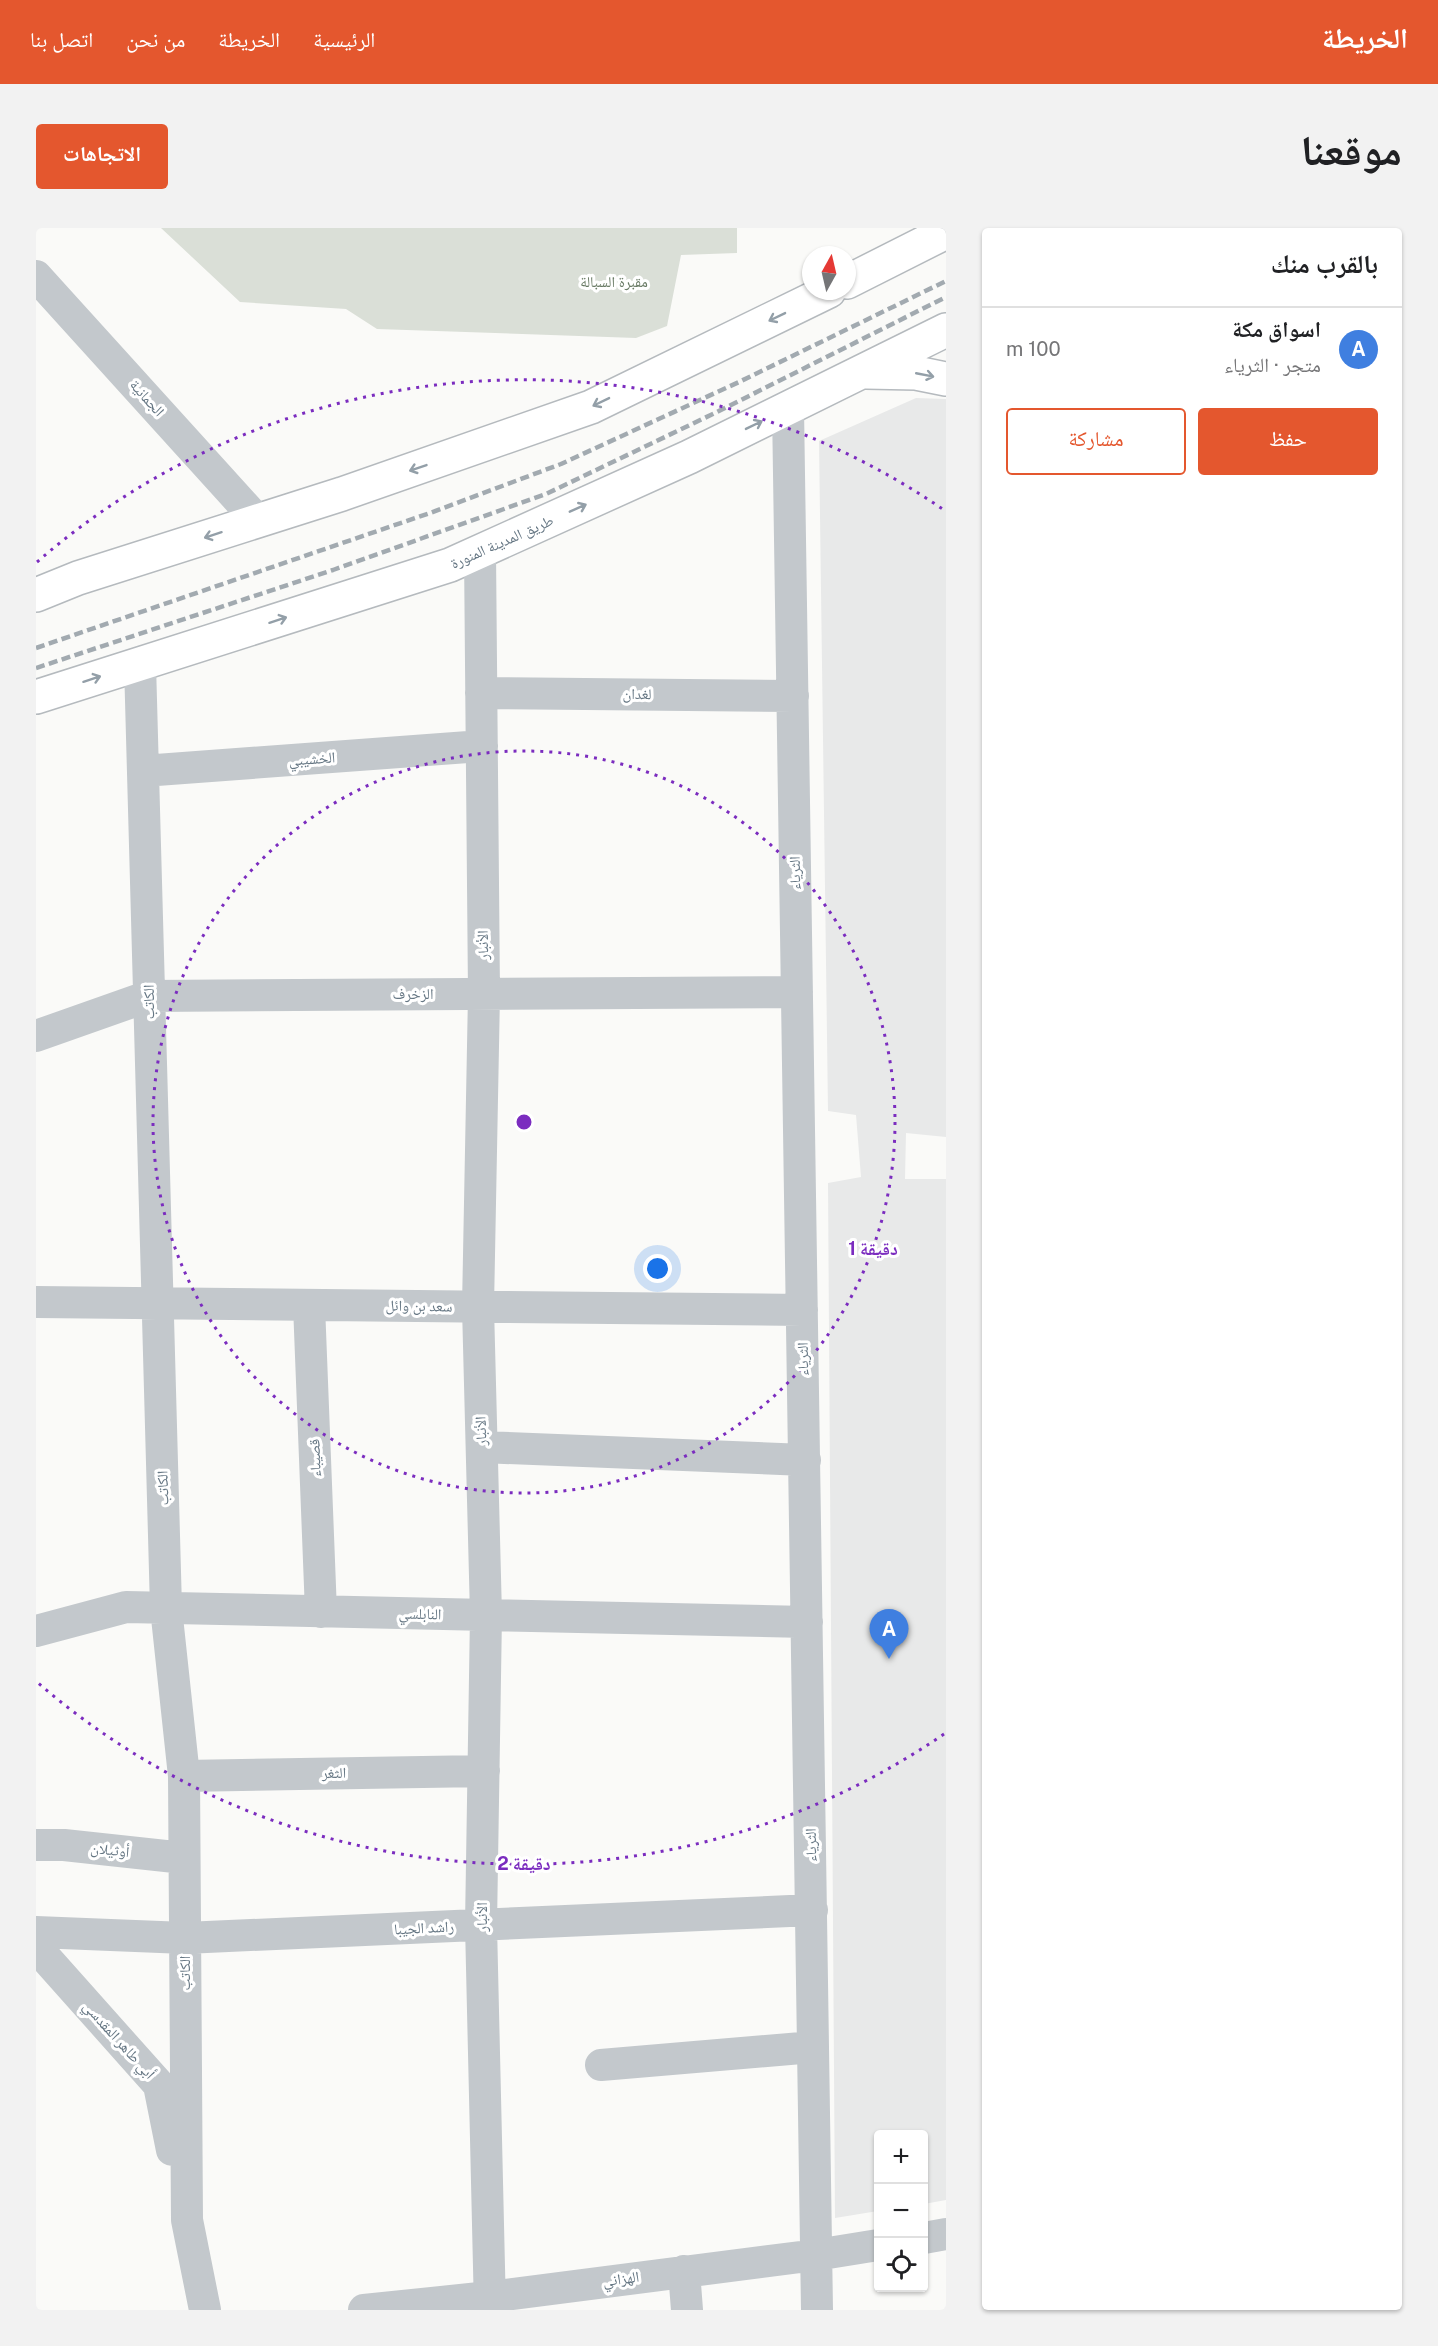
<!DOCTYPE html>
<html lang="ar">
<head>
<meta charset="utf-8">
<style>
  body { margin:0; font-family:"Public Sans","Noto Naskh Arabic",sans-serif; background:#f2f2f2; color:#202124; direction:rtl }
  .controls { position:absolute; right:18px; bottom:18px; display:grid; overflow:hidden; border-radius:6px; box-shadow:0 2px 4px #0004 }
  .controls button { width:54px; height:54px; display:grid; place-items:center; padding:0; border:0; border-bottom:2px solid #e0e0e0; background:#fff; color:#202124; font:30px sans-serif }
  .compass { position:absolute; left:766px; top:18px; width:54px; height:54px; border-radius:50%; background:#fff; box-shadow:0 2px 4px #0004; rotate:8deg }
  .you { position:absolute; left:622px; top:1041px; width:21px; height:21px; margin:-15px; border:4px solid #fff; border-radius:50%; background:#1a73e8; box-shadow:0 0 0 9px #1a73e833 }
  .badge { display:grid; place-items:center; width:39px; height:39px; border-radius:50%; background:#e4572e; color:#fff; font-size:20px; font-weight:700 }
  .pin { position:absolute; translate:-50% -50px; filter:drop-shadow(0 2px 3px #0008) }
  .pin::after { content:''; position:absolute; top:32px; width:21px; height:18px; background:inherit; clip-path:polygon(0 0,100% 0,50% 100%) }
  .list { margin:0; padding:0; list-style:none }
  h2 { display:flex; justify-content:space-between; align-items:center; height:78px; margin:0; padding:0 24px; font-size:26px }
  h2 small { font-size:20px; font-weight:400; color:#757577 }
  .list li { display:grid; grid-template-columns:39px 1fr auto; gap:18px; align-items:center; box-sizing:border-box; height:84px; padding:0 24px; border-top:2px solid #e0e0e0 }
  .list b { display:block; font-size:22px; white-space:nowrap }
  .list p { margin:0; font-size:20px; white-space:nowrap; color:#757577 }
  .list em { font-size:20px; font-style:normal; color:#757577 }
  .actions { display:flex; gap:12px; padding:18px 24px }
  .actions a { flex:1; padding:14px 0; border:2px solid #e4572e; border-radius:6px; text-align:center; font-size:21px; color:#e4572e }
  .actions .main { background:#e4572e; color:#fff }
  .icon { flex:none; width:33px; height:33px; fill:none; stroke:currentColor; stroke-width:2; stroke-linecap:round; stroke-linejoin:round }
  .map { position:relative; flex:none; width:910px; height:2082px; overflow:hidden; direction:ltr; border-radius:6px }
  header { display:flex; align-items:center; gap:36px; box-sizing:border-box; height:84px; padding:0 30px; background:#e4572e; color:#fff }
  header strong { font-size:28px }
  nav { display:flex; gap:33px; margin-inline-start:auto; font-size:21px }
  .intro { display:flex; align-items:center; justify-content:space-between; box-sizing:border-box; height:144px; padding:0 36px }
  h1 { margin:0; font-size:42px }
  .button { padding:15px 27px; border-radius:6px; background:#e4572e; color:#fff; font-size:21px; font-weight:700 }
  main { display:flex; gap:36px; padding:0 36px }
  aside { flex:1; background:#fff; border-radius:6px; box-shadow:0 2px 4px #0004 }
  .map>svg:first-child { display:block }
  .built { fill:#e8e9e9 }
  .green { fill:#dadfd7 }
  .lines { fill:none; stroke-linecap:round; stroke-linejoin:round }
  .primary-casing { stroke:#b5babe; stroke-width:36 }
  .minor { stroke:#c3c8cc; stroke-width:32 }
  .primary { stroke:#fff; stroke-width:33 }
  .rail { stroke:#a2aab0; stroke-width:4.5; stroke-dasharray:9 4.5; stroke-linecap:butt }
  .oneway { stroke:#939fa8 }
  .ring { fill:none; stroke:#7b2cbf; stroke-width:3; stroke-dasharray:3 6 }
  .labels { text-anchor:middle; stroke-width:6; stroke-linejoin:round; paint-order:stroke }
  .park-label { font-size:15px; fill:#687a64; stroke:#fff }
  .street-label { font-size:15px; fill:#657683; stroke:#fff }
  .centre { fill:#7b2cbf; stroke:#fff; stroke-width:3 }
  .ring-label { font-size:18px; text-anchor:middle; font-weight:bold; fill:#7b2cbf; stroke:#fff; stroke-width:6; stroke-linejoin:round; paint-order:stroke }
</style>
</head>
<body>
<header>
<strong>الخريطة</strong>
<nav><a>الرئيسية</a><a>الخريطة</a><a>من نحن</a><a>اتصل بنا</a></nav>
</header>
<div class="intro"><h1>موقعنا</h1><a class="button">الاتجاهات</a></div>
<main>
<aside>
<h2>بالقرب منك<small></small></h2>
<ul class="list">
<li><span class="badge" style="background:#3f7fe0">A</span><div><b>اسواق مكة</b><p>متجر · الثرياء</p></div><em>100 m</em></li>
</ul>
<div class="actions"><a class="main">حفظ</a><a>مشاركة</a></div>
</aside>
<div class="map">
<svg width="910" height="2082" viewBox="0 0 910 2082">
  <rect width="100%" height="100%" fill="#fafaf8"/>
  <path class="built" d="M880,170L910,171V909L870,905L869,951H910V1972L888,1976V1906H842V1983L799,1990L792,955L825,949L820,887L792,883L783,213Z"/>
  <path class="green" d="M125,0H701V25L645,27L631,98L600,110L341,101L310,81L204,74Z"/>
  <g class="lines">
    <defs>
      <path id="primary" d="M811,54L910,4
        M830,144L880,145L910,151
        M0,367L42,350L306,266L555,179L793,63
        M0,469L414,337L653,229L910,102"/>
    </defs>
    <use href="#primary" class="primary-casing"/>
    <path class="minor" d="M0,48L222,293
      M752,180L781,2082
      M444,324L448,766L442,1079L450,1387L445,1697L454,2082
      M104,436L130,1380L148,1548L151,1992L169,2082
      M445,465L757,468
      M107,543L446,518
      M0,808L113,768L761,764
      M0,1074L766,1082
      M273,1077L285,1384
      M446,1219L769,1232
      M0,1403L90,1379L771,1394
      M148,1548L448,1543
      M0,1617H28L148,1630
      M0,1704L149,1710L776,1682
      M0,1719L123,1857L136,1922
      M565,1837L777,1819
      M888,2010L910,2006
      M648,2043L651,2082
      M328,2082L453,2069L780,2027L842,2017"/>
    <use href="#primary" class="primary"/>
    <path class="rail" d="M0,420L394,285L525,236L703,154L910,53
      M0,440L297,342L510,266L681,184L910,69"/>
  </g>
  <defs><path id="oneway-shaft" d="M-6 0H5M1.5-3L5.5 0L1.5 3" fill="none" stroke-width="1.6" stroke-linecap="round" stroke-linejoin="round" transform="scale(1.5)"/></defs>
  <g class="oneway">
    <use href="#oneway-shaft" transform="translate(741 89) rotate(154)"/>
    <use href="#oneway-shaft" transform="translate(889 147) rotate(11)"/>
    <use href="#oneway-shaft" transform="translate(565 174) rotate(154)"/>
    <use href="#oneway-shaft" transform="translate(718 197) rotate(-26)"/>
    <use href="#oneway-shaft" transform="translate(382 240) rotate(161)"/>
    <use href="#oneway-shaft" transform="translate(542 280) rotate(-24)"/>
    <use href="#oneway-shaft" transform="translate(177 307) rotate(162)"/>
    <use href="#oneway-shaft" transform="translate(242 392) rotate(-18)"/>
    <use href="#oneway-shaft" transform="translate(56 451) rotate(-18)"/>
  </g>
  <g class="ring">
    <circle cx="488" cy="894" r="371"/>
    <path d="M908 1506A742 742 0 0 1 1 1454M1 334A742 742 0 0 1 908 282"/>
  </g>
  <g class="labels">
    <g class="park-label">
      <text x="578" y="59">مقبرة السبالة</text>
    </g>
    <g class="street-label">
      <text transform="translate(111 170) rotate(48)" y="5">الجمانية</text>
      <text transform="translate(466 314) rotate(-24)" y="5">طريق المدينة المنورة</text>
      <text transform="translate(601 466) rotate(1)" y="5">لغدان</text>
      <text transform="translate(276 531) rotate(-4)" y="5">الخشيبي</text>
      <text transform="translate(759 645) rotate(-91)" y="5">الثرياء</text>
      <text transform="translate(447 717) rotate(-91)" y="5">الأنبار</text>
      <text x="377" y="771">الزخرف</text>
      <text transform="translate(113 774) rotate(-91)" y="5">الكاتب</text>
      <text transform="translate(383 1078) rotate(1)" y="5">سعد بن وائل</text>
      <text transform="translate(767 1131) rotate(-91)" y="5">الثرياء</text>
      <text transform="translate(445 1203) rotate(-92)" y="5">الأنبار</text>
      <text transform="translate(279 1230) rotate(-92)" y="5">قصيباء</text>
      <text transform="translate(127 1260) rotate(-92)" y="5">الكاتب</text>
      <text transform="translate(384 1386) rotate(1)" y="5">النابلسي</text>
      <text transform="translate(298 1545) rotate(-1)" y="5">الثغر</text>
      <text transform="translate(775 1617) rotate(-91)" y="5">الثرياء</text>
      <text transform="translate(74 1622) rotate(6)" y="5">أوثيلان</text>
      <text transform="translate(446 1689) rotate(-90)" y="5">الأنبار</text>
      <text transform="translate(388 1700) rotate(-3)" y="5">راشد الجيبا</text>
      <text transform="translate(149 1745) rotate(-90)" y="5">الكاتب</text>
      <text transform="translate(83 1812) rotate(48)" y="5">أبي طاهر المقدسي</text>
      <text transform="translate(585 2051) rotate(-8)" y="5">الهزاني</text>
    </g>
  </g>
  <circle cx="488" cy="894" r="9" class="centre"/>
  <g class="ring-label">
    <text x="837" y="1027">1 دقيقة</text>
    <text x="488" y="1642">2 دقيقة</text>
  </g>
</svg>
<div class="controls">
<button>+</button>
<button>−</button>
<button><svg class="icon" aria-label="locate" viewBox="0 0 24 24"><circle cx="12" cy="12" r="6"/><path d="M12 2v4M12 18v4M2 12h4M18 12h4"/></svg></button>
</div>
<svg class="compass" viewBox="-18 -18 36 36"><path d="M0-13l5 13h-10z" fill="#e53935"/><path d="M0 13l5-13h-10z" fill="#757577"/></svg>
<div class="you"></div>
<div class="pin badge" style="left:853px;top:1431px;background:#3f7fe0">A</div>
</div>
</main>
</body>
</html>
